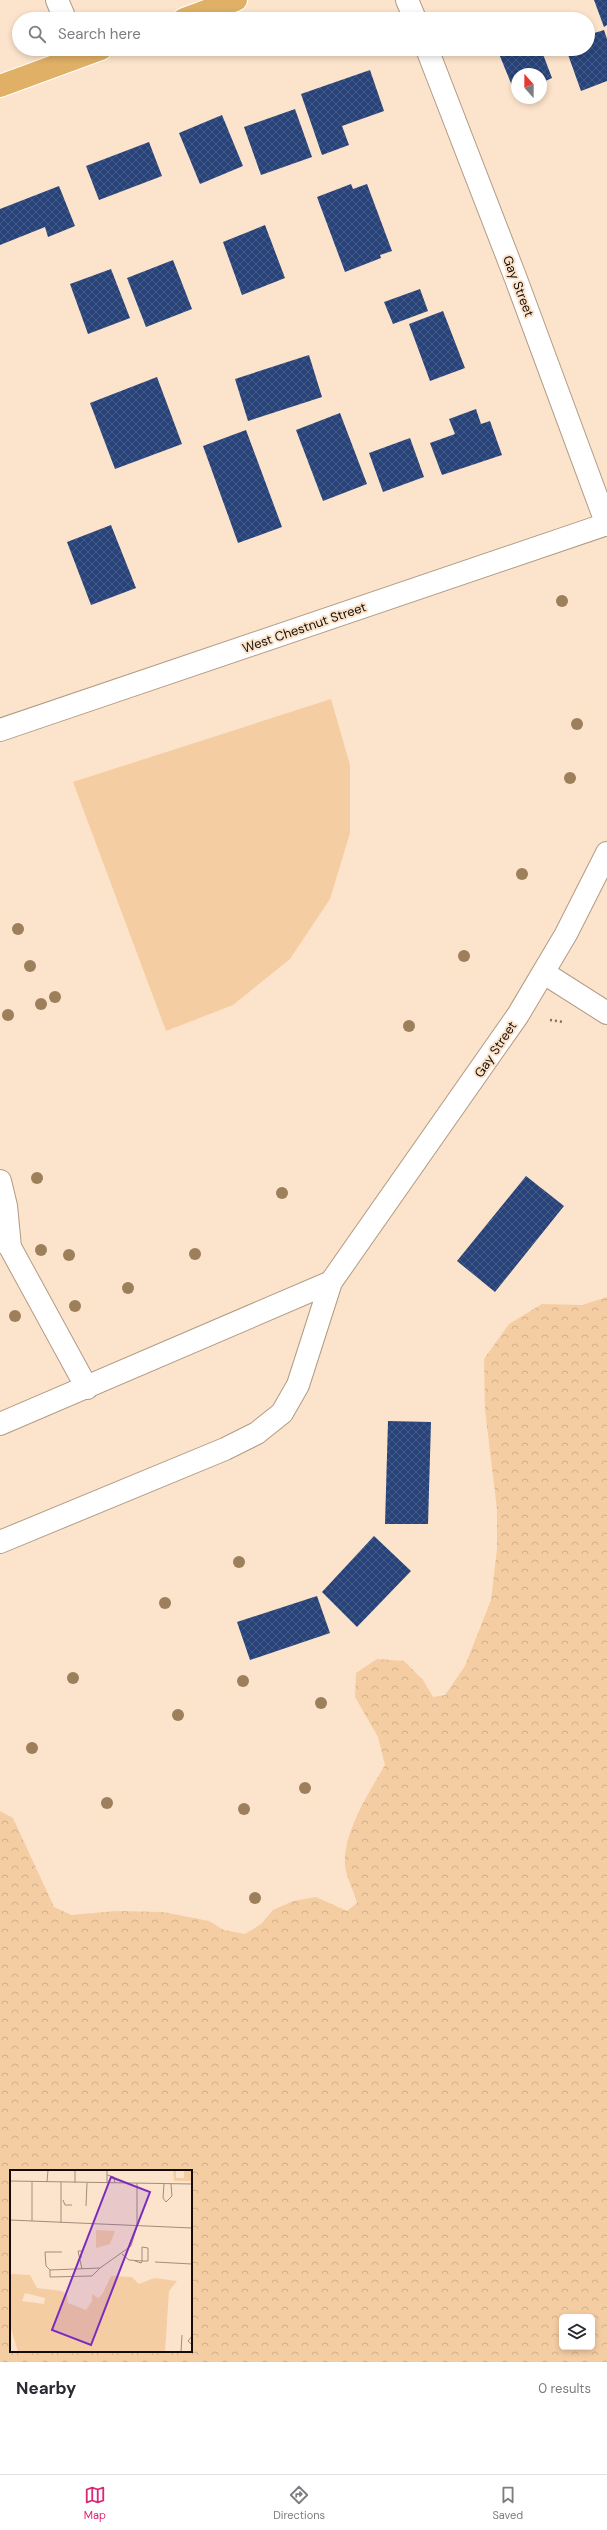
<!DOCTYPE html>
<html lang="en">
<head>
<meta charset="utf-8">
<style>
  body { margin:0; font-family:"DM Sans",sans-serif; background:#f7f7f7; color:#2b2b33 }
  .controls { position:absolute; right:12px; bottom:12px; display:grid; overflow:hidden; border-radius:6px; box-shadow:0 2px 6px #0003 }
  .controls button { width:36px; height:36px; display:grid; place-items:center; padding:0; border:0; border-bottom:1px solid #e1e1e2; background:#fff; color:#2b2b33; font:20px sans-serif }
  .compass { position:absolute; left:511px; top:68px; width:36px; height:36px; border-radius:50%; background:#fff; box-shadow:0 2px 6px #0003; rotate:339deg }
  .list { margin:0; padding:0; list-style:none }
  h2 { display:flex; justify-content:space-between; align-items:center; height:52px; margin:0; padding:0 16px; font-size:17px }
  h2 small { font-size:13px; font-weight:400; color:#7c7c81 }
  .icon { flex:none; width:22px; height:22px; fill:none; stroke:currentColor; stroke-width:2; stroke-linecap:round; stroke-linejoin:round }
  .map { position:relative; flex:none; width:607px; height:2362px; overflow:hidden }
  .search { position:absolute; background:#fff; box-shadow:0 2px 6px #0003; left:12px; right:12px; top:12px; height:44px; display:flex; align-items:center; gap:10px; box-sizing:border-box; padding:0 14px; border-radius:22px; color:#7c7c81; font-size:15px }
  .sheet { height:112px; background:#fff }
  nav { display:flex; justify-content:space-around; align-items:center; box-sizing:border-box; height:56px; border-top:1px solid #e1e1e2; background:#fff; font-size:11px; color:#7c7c81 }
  nav a { display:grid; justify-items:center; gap:2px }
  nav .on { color:#db2777 }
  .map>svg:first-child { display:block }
  .forest { fill:url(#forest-crowns); fill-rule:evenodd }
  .pitch { fill:#f5cda3 }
  .building { fill:url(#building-cross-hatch) }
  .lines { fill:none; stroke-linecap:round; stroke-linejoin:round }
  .minor-casing { stroke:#b29b84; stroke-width:24 }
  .major-casing { stroke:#fff; stroke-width:24 }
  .path { stroke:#817162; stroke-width:2.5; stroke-dasharray:2 3; stroke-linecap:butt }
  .minor { stroke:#fff; stroke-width:22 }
  .major { stroke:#dfb066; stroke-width:22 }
  .tree { fill:#9d7f5b }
  .labels { text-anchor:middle; stroke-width:4; stroke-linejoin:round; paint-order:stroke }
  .street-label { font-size:13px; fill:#160e06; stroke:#fce3cb }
  .inset-road { fill:none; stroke:#a08e7c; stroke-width:1 }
  .view { fill:#7b2cbf; fill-opacity:0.15; stroke:#7b2cbf; stroke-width:2 }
  .inset-edge { fill:none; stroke:#160e06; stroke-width:2 }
</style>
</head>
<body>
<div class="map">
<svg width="607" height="2362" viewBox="0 0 607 2362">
  <defs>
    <pattern id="forest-crowns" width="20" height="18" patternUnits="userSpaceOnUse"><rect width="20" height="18" fill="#f5cda3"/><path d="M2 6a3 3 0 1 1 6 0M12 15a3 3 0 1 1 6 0" fill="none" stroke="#d1af8b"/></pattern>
    <pattern id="building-cross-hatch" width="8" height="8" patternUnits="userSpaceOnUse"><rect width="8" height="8" fill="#274379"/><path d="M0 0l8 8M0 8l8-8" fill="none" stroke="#445a85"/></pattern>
  </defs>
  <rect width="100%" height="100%" fill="#fce3cb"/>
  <path class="forest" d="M607,1297V2362H0V1811L13,1818L54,1907L71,1915L116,1911L163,1912L209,1921L224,1930L245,1934L261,1924L273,1910L293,1901L316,1897L347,1911L357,1903C354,1891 346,1877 345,1865C343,1832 369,1793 385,1765L378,1737L355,1697L356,1673L377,1659L404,1661L423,1680L433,1697L445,1695L465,1666L491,1600L497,1549V1509L485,1410L484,1359L509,1324L542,1304L582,1305ZM11,2171H191V2351H11ZM562,2317H592V2347H562Z"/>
  <path class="pitch" d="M331,699L350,765V833L330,899L290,959L233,1005L166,1031L73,782Z"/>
  <path class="building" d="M594,0H607V25L604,27Z
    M604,30L607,39V81L581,91L566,49H588V35Z
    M497,49H541L552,78L541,83V74H517V92L515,93Z
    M370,70L384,111L342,126L349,145L322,155L301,94Z
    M295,109L312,157L261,175L244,127Z
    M222,115L243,166L200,184L179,133Z
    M149,142L162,176L99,200L86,166Z
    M351,184L353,189L367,184L392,251L380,255L381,258L345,272L317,197Z
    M59,186L75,226L48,237L45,227L0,245V209Z
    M265,225L285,278L242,295L223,242Z
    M173,260L192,309L146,327L127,278Z
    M111,269L130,318L88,334L70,284Z
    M420,289L428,311L393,324L384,302Z
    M443,311L465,368L430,381L409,324Z
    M309,355L322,397L248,421L235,379Z
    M157,377L182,444L115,469L90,403Z
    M476,409L481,424L490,421L502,455L442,475L430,443L455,434L449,419Z
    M340,413L367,484L323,501L296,430Z
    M246,430L282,527L238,543L203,446Z
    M410,438L424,477L383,492L369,453Z
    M111,525L136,588L91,605L67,542Z
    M526,1176L564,1206L495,1292L457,1261Z
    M388,1421L431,1422L428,1524H385Z
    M374,1536L411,1571L357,1627L322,1592Z
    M317,1596L330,1633L250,1660L237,1622Z"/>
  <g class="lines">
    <defs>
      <path id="minor" d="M57,0L65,19
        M407,0L415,19
        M427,49L516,279L607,525
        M0,730L607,524
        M544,973L607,1013
        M0,1181L6,1206L10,1247
        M0,1237L10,1247L87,1388
        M0,1424L331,1282
        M0,1542L225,1449L257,1433L282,1413L298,1385L331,1282L518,1015L566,934L607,853"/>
      <path id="major" d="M184,19L236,0
        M0,86L101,49"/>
    </defs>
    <use href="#minor" class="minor-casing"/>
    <use href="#major" class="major-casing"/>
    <path class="path" d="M550,1020L563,1022"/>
    <use href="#minor" class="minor"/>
    <use href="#major" class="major"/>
  </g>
  <g class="tree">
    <circle cx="562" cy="601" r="6"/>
    <circle cx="577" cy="724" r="6"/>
    <circle cx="570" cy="778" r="6"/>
    <circle cx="522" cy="874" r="6"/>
    <circle cx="18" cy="929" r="6"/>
    <circle cx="464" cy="956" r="6"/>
    <circle cx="30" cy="966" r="6"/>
    <circle cx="55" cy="997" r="6"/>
    <circle cx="41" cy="1004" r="6"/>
    <circle cx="8" cy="1015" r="6"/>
    <circle cx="409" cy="1026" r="6"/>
    <circle cx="37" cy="1178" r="6"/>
    <circle cx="282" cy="1193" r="6"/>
    <circle cx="41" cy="1250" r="6"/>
    <circle cx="195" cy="1254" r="6"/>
    <circle cx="69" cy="1255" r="6"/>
    <circle cx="128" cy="1288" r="6"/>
    <circle cx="75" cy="1306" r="6"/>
    <circle cx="15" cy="1316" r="6"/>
    <circle cx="239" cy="1562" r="6"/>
    <circle cx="165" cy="1603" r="6"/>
    <circle cx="73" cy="1678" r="6"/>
    <circle cx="243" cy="1681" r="6"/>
    <circle cx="321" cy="1703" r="6"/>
    <circle cx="178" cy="1715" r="6"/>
    <circle cx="32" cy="1748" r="6"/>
    <circle cx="305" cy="1788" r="6"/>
    <circle cx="107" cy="1803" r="6"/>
    <circle cx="244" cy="1809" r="6"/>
    <circle cx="255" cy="1898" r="6"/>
  </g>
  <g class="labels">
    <g class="street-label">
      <text transform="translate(519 286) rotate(69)" y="5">Gay Street</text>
      <text transform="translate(304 627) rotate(-19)" y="5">West Chestnut Street</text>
      <text transform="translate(495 1049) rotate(-56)" y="5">Gay Street</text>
    </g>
  </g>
  <g transform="translate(10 2170)">
    <rect width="182" height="182" fill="#fce3cb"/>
    <path d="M163,0H166V8H174V0H182V11H164ZM0,104L20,105L27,118L52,121L57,125L58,133L76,140L82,131V124L88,128L93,123L101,106L122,107L129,114L144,108L167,111L159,121L155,182H8L0,155ZM15,123L35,128L34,134L12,131Z" fill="#f5cda3" fill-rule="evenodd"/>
    <path d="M86,60L105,61L100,74L86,78Z" fill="#f5cda3"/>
    <path class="inset-road" d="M97,5L104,7L105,13M0,11L182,14M37,12L38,0M51,12V53M65,13V0M97,13V0M154,14L153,28L156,32L162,26L161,14M53,30L55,35H62M76,36L77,13M0,50L182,58M22,51V12M112,84L119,90L132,91H138V78L132,77V92L131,93L125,91M71,88L72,81H68L72,99M145,92L182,94M90,98L82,106L40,107V100L90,98L121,76L127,56V13M40,100L36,96L35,82H52M182,166L178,171L182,175M171,182L172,165"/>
    <path class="view" d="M101,7L140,22L81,175L42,160Z"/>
    <rect width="182" height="182" class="inset-edge"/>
  </g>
</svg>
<div class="controls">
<button><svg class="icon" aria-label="layers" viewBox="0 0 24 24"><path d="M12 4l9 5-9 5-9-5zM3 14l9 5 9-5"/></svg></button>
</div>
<svg class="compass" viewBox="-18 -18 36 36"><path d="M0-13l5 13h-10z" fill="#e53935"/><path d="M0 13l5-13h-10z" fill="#7c7c81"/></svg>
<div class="search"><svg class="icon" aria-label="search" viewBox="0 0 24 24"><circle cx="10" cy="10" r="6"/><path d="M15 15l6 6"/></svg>Search here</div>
</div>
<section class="sheet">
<h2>Nearby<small>0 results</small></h2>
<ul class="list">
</ul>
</section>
<nav>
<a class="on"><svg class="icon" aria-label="map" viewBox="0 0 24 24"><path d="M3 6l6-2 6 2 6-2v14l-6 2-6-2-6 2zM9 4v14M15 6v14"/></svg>Map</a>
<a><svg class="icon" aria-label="directions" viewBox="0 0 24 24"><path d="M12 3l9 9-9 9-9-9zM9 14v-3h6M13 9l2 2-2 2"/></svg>Directions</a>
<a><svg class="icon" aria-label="saved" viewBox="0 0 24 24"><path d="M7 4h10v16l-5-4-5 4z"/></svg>Saved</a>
</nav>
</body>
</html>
